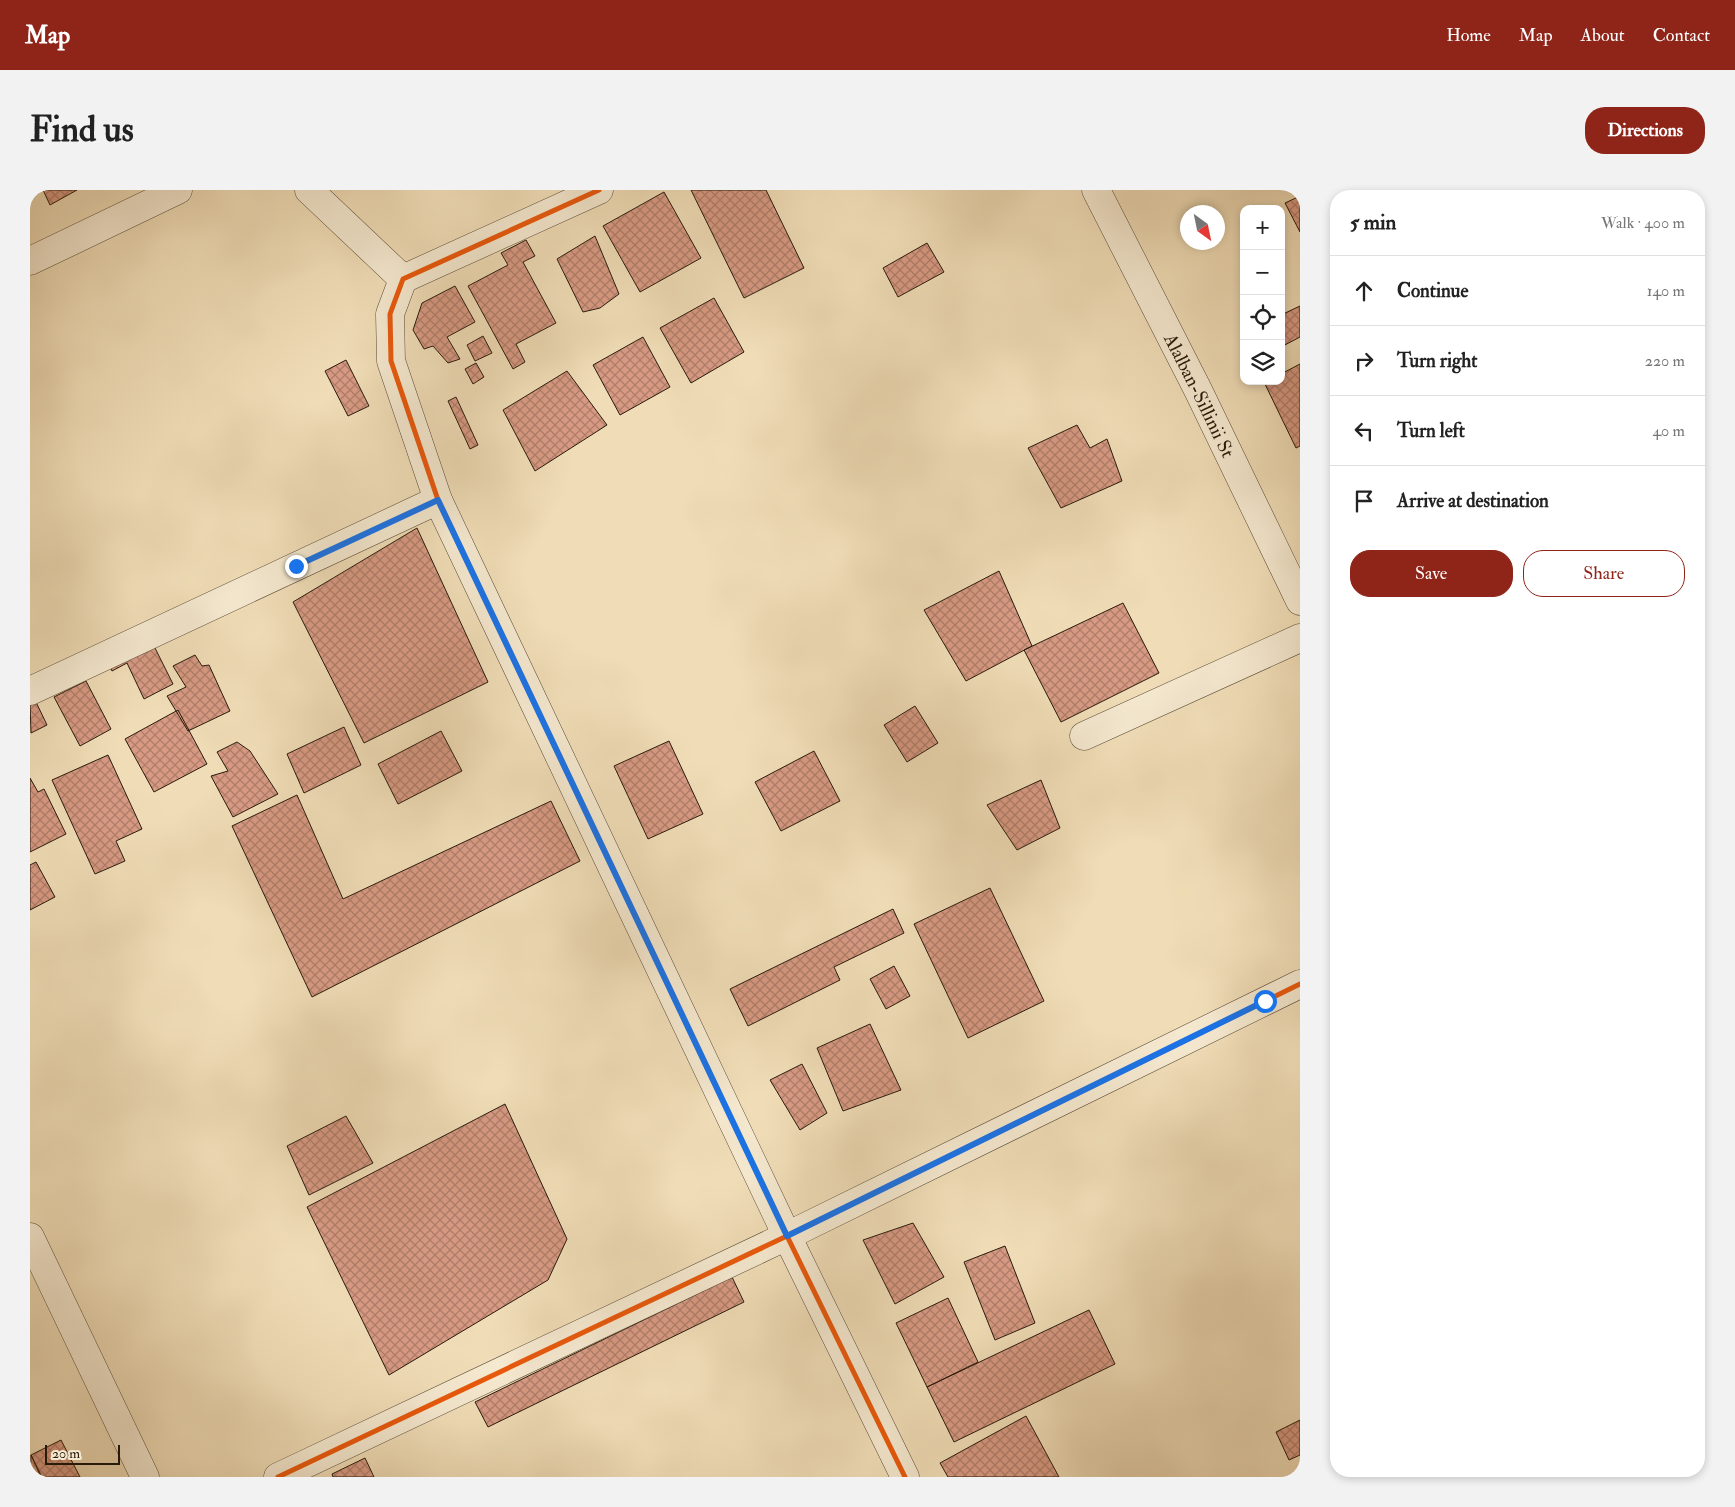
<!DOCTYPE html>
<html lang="en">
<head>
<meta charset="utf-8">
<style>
  body { margin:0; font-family:"IM FELL Double Pica",serif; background:#f2f2f2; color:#222 }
  .controls { position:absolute; right:15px; top:15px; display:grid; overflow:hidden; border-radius:10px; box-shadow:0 2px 8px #0003 }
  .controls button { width:45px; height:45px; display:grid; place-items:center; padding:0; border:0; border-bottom:1px solid #e0e0e0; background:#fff; color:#222; font:25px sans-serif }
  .compass { position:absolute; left:1150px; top:15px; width:45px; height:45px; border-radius:50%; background:#fff; box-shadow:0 2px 8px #0003; rotate:147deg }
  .scale { position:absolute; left:15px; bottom:12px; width:75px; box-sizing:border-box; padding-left:5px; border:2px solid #291b0c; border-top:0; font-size:14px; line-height:18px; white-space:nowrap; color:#291b0c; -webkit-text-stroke:4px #f5e9d0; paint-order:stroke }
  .stop { position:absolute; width:15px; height:15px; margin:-11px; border:4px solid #1a73e8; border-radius:50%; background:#fff }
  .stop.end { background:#1a73e8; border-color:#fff; box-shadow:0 1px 5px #0008 }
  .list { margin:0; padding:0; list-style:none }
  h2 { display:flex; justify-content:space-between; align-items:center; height:65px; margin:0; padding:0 20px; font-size:21px }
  h2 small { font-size:16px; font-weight:400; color:#767676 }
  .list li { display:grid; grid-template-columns:32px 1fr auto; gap:15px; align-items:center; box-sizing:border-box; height:70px; padding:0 20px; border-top:1px solid #e0e0e0 }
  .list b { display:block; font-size:19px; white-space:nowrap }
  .list em { font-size:16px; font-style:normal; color:#767676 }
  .actions { display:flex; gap:10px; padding:15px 20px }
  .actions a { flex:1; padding:11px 0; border:1px solid #8f2418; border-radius:20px; text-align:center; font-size:18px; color:#8f2418 }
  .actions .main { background:#8f2418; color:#fff }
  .icon { flex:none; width:28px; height:28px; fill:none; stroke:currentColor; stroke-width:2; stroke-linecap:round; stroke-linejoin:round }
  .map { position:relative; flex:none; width:1270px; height:1287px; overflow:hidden; border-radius:20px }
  header { display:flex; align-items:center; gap:30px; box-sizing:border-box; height:70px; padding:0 25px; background:#8f2418; color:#fff }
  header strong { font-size:24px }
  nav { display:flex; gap:28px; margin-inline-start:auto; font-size:18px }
  .intro { display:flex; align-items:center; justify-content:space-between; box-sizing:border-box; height:120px; padding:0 30px }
  h1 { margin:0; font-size:35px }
  .button { padding:12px 22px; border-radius:20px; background:#8f2418; color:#fff; font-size:18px; font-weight:700 }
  main { display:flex; gap:30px; padding:0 30px }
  aside { flex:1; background:#fff; border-radius:20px; box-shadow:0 2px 8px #0003 }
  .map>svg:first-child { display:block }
  .building { fill:url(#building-cross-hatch); stroke:#291b0c }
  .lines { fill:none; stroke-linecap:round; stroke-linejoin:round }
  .street-casing { stroke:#5b4c37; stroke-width:29 }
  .street { stroke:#f5e9d0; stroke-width:28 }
  .cycleway-casing { stroke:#f5e9d0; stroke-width:8 }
  .cycleway { stroke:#e8590c; stroke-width:5 }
  .route { stroke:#1a73e8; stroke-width:6 }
  .labels { text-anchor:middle; stroke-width:4; stroke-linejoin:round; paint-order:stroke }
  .street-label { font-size:19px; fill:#291b0c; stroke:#f5e9d0 }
</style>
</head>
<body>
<header>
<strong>Map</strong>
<nav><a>Home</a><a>Map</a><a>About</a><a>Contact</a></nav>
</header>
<div class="intro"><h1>Find us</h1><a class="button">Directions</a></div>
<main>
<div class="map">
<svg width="1270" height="1287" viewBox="0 0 1270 1287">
  <defs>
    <pattern id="building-cross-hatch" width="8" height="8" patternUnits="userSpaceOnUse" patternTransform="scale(1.25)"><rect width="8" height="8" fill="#d89a83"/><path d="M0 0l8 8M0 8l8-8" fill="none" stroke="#af7d6a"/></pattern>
  </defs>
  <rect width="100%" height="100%" fill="#f0ddb7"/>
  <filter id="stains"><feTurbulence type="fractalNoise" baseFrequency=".004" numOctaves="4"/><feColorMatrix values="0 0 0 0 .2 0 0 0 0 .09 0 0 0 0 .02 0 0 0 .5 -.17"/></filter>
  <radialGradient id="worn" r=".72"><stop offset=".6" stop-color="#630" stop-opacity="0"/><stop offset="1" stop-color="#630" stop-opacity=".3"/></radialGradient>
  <path class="building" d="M13,0H47L20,15Z
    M661,0H736L774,78L714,108Z
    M634,2L671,68L610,102L573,36Z
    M1270,6V42L1255,13Z
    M565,46L589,104L570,118L553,122L527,69Z
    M496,50L505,66L493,72L526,133L486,154L495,172L483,179L438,96L478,75L471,63Z
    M897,53L914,82L868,107L853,78Z
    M425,96L445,132L417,147L430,169L418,173L403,156L394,159L383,140L392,113Z
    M684,108L714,162L661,193L630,138Z
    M1270,116V147L1251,157V125Z
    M453,146L462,163L445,171L437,155Z
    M613,147L640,197L590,225L563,175Z
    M316,170L339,216L318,226L295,181Z
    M446,173L454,187L443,194L435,179Z
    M1270,174V256L1266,258L1234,192L1251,191V184Z
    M537,181L577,235L505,281L473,220Z
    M426,207L448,255L440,259L418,211Z
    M1047,235L1060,258L1077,249L1092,291L1031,318L998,258Z
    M387,338L458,492L334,553L263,412Z
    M969,381L1002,456L936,491L894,420Z
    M1093,413L1129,483L1031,532L994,460Z
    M122,452L143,494L114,509L97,473L82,481L78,473Z
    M165,465L172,476L179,475L200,521L158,541L137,506L156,497L143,476Z
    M56,491L81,539L50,556L24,507Z
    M6,512L17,535L1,543L0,514Z
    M885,516L908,553L877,572L854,535Z
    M148,520L177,574L124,602L95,549Z
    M314,537L331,575L274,603L257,564Z
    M411,541L432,581L368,614L348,574Z
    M639,551L673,624L618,649L584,576Z
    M207,552L220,561L248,604L203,627L181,586L198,581L187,562Z
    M784,561L810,611L751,641L725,592Z
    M78,565L112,639L86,651L95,671L65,684L22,590Z
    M0,588L8,602L14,599L36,644L0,662Z
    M1011,590L1030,638L987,660L957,615Z
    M267,605L313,709L521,611L550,671L282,807L202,636Z
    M6,672L25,707L0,720V675Z
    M960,698L1014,811L938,848L884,734Z
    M863,719L874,743L804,777L810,790L718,836L700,799Z
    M864,776L880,806L856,819L840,789Z
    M840,834L871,900L813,921L787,858Z
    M772,874L797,923L770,940L740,890Z
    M475,914L537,1049L518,1090L359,1185L277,1017Z
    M316,926L343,973L279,1005L257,956Z
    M883,1033L914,1087L865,1114L833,1050Z
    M975,1056L1005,1133L965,1150L934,1072Z
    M702,1087L714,1112L458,1237L445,1212Z
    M918,1108L948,1172L897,1197L866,1133Z
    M1059,1120L1085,1174L924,1252L897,1197Z
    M996,1226L1029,1287H918L910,1273Z
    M1270,1230V1265L1259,1270L1246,1242Z
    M31,1250L50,1287H12L1,1265Z
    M1,1265L11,1287H0Z
    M335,1268L344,1287H303L302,1284Z"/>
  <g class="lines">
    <defs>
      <g id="street">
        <path d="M279,0L373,89"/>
        <path d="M569,0L373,89L360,124L361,171L408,310L757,1046L875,1287"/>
        <path id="s1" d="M1066,0L1168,200L1270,411"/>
        <path d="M0,71L148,0"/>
        <path d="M0,501L408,310"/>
        <path d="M1054,546L1270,448"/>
        <path d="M0,1047L115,1287"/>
        <path d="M248,1287L757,1046L1270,794"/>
      </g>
    </defs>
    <use href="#street" class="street-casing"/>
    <use href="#street" class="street"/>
    <defs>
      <path id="cycleway" d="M569,0L373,89L360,124L361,171L408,310L757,1046L875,1287
        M248,1287L757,1046L1270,794"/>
    </defs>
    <use href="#cycleway" class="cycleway-casing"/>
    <use href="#cycleway" class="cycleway"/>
  </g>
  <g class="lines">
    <path class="route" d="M266,376L408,310L757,1046L1235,811"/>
  </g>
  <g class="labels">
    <g class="street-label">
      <text dy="7" stroke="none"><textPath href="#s1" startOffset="230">Alalban-Sillinii St</textPath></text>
    </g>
  </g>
  <rect width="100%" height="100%" filter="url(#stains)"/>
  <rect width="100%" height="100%" fill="url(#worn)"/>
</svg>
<div class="controls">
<button>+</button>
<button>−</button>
<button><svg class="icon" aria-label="locate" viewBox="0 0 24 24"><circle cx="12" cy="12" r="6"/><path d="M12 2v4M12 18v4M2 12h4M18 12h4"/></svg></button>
<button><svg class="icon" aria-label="layers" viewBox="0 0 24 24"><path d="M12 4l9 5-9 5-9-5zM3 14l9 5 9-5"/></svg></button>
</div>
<svg class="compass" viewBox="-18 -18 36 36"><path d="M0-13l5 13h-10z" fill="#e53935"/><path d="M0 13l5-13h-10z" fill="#767676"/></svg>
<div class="scale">20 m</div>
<div class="stop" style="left:1235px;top:811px"></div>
<div class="stop end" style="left:266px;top:376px"></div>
</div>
<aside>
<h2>5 min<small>Walk · 400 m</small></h2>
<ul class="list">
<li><svg class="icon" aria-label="ahead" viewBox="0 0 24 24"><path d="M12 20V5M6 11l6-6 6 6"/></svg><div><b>Continue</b></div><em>140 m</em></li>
<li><svg class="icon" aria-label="right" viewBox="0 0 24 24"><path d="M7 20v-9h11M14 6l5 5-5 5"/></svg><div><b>Turn right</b></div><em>220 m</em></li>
<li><svg class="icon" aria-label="left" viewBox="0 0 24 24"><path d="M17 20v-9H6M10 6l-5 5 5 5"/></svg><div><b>Turn left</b></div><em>40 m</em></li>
<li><svg class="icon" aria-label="arrive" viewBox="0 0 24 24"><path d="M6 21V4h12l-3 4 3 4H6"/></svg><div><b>Arrive at destination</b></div></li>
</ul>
<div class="actions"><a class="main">Save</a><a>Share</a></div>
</aside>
</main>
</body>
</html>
